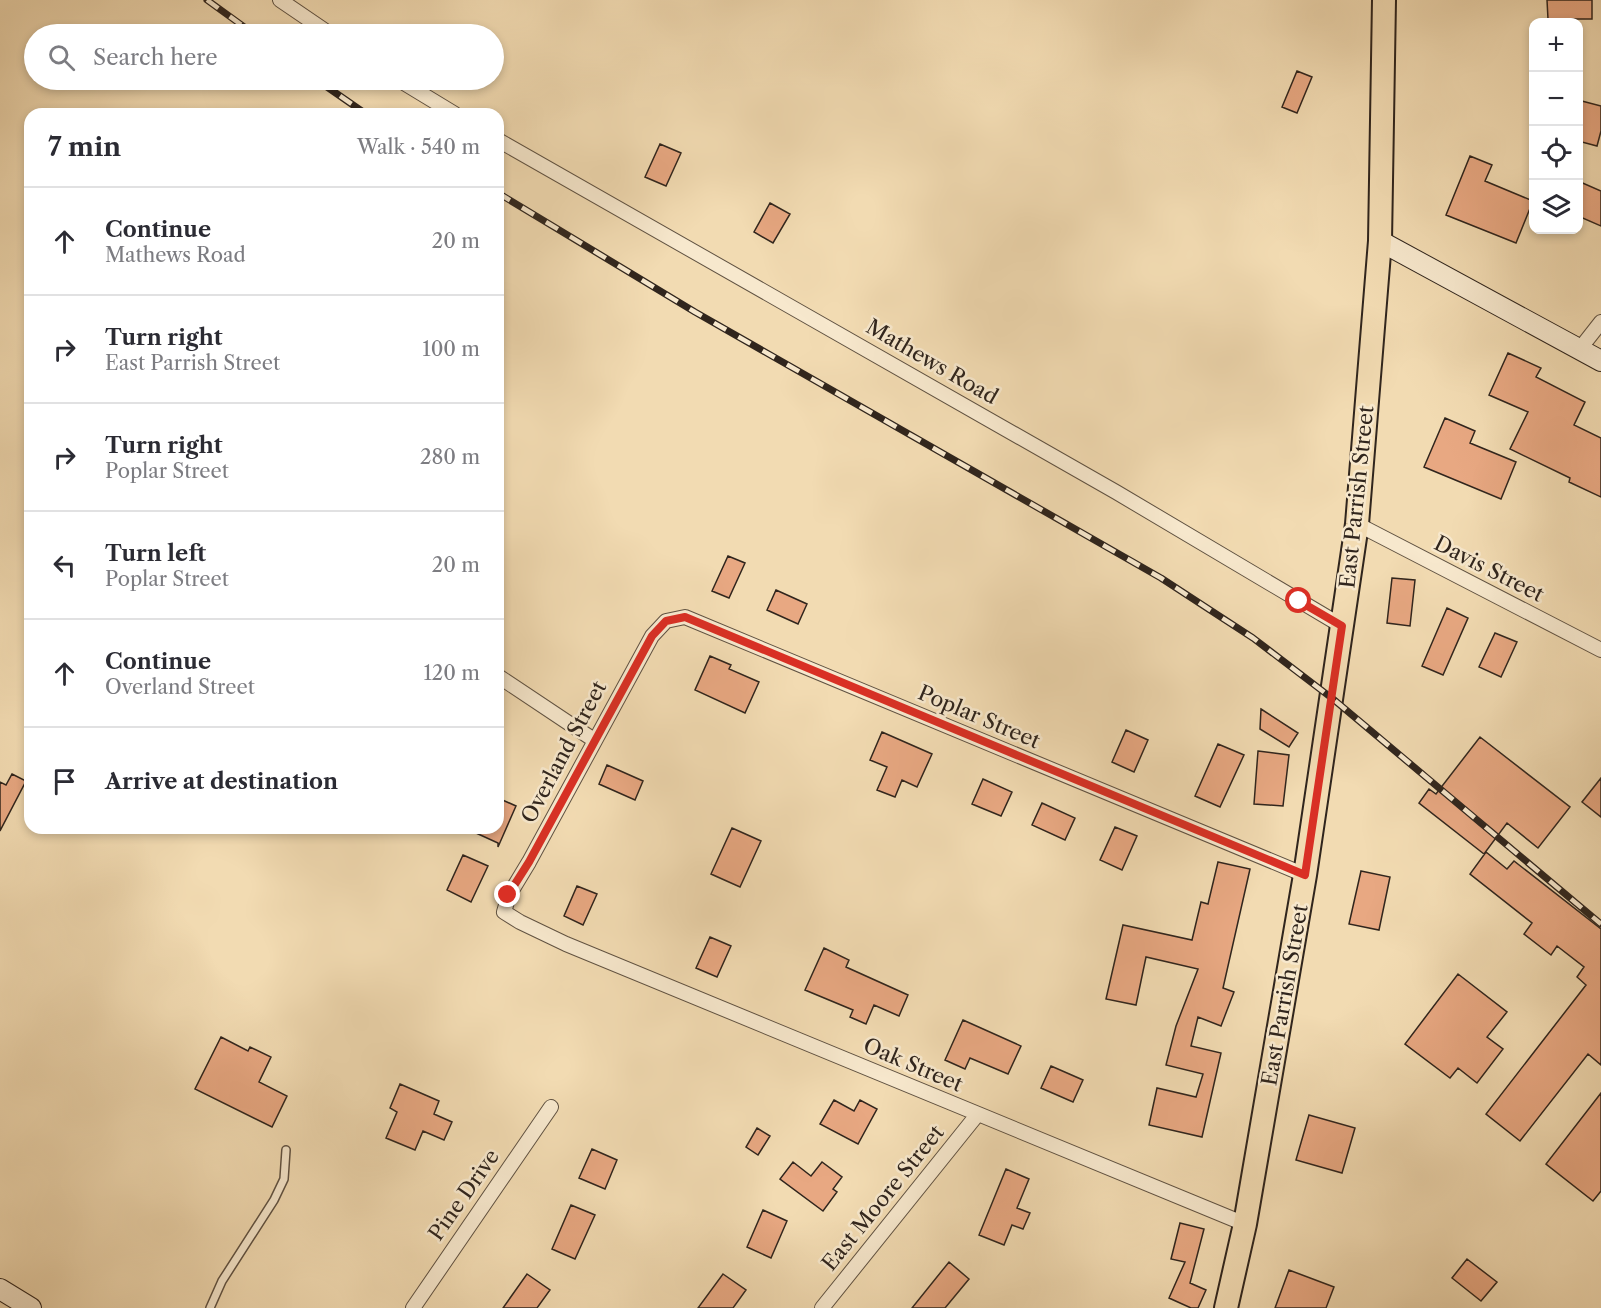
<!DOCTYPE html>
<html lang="en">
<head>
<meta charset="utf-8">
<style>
  body { margin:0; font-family:"Libre Caslon Text",serif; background:#f7f7f7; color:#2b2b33 }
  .controls { position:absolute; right:18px; top:18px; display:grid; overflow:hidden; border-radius:12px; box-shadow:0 3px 9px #0003 }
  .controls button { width:54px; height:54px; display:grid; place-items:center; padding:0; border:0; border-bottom:2px solid #e1e1e2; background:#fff; color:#2b2b33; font:30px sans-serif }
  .stop { position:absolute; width:18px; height:18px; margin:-14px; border:4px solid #d93025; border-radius:50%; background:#fff }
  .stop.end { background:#d93025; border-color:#fff; box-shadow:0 2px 6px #0008 }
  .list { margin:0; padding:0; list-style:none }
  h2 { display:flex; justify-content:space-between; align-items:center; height:78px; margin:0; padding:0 24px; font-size:26px }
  h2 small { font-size:20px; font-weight:400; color:#7c7c81 }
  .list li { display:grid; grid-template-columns:39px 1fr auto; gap:18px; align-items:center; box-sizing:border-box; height:108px; padding:0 24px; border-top:2px solid #e1e1e2 }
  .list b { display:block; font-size:22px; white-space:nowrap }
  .list p { margin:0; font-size:20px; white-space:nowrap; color:#7c7c81 }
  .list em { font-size:20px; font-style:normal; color:#7c7c81 }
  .icon { flex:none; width:33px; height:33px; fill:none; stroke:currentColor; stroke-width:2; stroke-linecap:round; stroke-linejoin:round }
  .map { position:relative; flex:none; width:1601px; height:1308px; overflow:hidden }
  .search { position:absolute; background:#fff; box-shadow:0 3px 9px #0003; left:24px; top:24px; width:480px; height:66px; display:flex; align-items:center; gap:15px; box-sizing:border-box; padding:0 21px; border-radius:33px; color:#7c7c81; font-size:22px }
  .panel { position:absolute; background:#fff; box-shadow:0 3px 9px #0003; left:24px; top:108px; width:480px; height:726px; border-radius:18px }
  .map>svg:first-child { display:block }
  .building { fill:#e8a882; stroke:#30251d; stroke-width:1.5 }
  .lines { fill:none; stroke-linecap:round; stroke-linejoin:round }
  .lane-casing { stroke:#605242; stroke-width:10 }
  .street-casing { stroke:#605242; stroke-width:16 }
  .secondary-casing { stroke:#30251d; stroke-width:22 }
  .primary-casing { stroke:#30251d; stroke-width:26 }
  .lane { stroke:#f7e8cd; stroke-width:7 }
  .street { stroke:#f7e8cd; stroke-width:14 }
  .secondary { stroke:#f7e8cd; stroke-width:20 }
  .primary { stroke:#f2dbb2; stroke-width:22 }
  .rail-casing { stroke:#30251d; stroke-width:7 }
  .rail { stroke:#f7e8cd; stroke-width:4.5; stroke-dasharray:14; stroke-linecap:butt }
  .route { stroke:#d93025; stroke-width:8 }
  .labels { text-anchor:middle; stroke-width:5; stroke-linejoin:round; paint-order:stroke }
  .street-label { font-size:21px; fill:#30251d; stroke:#f7e8cd }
</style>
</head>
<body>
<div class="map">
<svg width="1601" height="1308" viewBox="0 0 1601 1308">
  <rect width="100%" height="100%" fill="#f2dbb2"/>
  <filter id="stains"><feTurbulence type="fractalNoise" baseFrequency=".00333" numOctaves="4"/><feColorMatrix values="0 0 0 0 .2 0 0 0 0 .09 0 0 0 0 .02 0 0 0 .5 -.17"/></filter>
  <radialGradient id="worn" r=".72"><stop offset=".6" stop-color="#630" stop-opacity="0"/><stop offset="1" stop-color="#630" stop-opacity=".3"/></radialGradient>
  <path class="building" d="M1547,0H1592V19H1548Z
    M1297,71L1312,77L1297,113L1282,107Z
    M1578,100L1601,106V131L1597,146L1578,141Z
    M660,144L681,153L666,186L645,177Z
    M1470,156L1492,165L1485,181L1533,201L1516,243L1446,215Z
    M1578,181L1601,191V226L1578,216Z
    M770,203L790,214L773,243L754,232Z
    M1508,353L1541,368L1536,377L1585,402L1574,425L1601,438V497L1569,482L1570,478L1510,449L1528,412L1489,395Z
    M1445,418L1475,431L1470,443L1516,462L1501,499L1424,467Z
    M728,556L745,563L729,598L712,591Z
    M1392,578L1415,580L1410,626L1387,623Z
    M776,590L807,604L798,624L767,610Z
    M1447,608L1468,618L1443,675L1422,666Z
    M1495,633L1517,642L1501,677L1479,667Z
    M710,656L731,665L729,669L759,682L745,713L695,690Z
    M1261,709L1298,733L1289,747L1260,729Z
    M1126,730L1148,740L1134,772L1112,762Z
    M882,732L932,754L917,787L902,780L895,797L877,790L887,767L870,760Z
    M1480,737L1570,807L1538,848L1507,823L1484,854L1419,803L1429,789L1436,794Z
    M1218,744L1244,755L1220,807L1195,796Z
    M1258,751L1289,755L1283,806L1254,804Z
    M607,765L643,781L635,800L599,784Z
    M12,774L26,781L0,831V782L6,785Z
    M1601,778V817L1582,802Z
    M983,779L1012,792L1001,816L972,804Z
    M498,798L516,806L498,847V843L465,828H498Z
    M1042,803L1075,818L1065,840L1032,825Z
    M1115,827L1137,836L1122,870L1100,860Z
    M732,828L761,841L740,887L711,874Z
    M1486,852L1507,869L1514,861L1601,929V1065L1588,1054L1520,1141L1486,1114L1586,985L1577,977L1584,967L1557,946L1551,955L1524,934L1532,923L1470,874Z
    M463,855L488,866L471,902L447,890Z
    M1218,862L1250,869L1223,988L1234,992L1221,1026L1198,1017L1191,1046L1221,1053L1202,1137L1149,1125L1157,1088L1196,1097L1203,1074L1166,1065L1176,1026L1198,969L1146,957L1136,1005L1106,999L1123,925L1192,940L1201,902L1208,904Z
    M1361,871L1390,877L1379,930L1349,924Z
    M577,886L597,894L583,925L564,916Z
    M710,937L731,946L717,977L696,968Z
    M824,948L849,960L846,967L908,995L899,1016L874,1005L866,1024L850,1017L853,1010L805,990Z
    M1458,974L1507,1012L1487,1037L1503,1049L1477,1083L1458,1068L1450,1078L1405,1044Z
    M963,1020L1021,1046L1008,1074L970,1058L965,1069L945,1060Z
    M221,1037L248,1051L250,1047L271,1057L259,1082L287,1096L272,1127L195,1089Z
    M1051,1066L1083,1080L1073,1102L1041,1088Z
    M400,1084L439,1101L434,1114L452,1122L444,1140L423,1131L415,1150L386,1138L397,1112L390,1108Z
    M1601,1093V1191L1593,1201L1546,1164Z
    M834,1100L854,1111L860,1100L877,1109L858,1144L820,1124Z
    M1309,1115L1355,1128L1342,1173L1296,1160Z
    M757,1128L770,1136L758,1155L746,1147Z
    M592,1149L617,1160L605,1189L579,1178Z
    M793,1162L811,1176L822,1162L842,1177L833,1189L837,1192L823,1211L780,1179Z
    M1006,1169L1029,1179L1017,1208L1030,1213L1023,1229L1012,1225L1004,1245L979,1235Z
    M571,1205L595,1215L575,1259L552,1249Z
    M763,1210L787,1221L771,1258L747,1247Z
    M1180,1223L1204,1229L1190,1283L1206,1290L1198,1308H1191L1169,1298L1185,1262L1171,1259Z
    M1467,1259L1497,1282L1481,1301L1452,1278Z
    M949,1262L969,1279L945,1308H912Z
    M1289,1270L1334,1287L1326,1308H1275Z
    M527,1274L550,1290L537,1308H503Z
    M723,1274L746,1290L733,1308H698Z"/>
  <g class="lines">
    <defs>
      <path id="lane" d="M210,1308L222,1281L274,1200L284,1179L286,1150"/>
      <path id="street" d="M280,0L330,34
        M399,80L455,114
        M498,140L1116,492L1342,626
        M1579,350L1601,322
        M1357,524L1601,650
        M498,676L594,740
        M1245,1224L566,944L520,922L504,912L509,895L529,862L652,636L666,621L685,617L1305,875
        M413,1308L551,1107
        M822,1308L977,1115"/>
      <path id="secondary" d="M1380,241L1601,361
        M0,1289L31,1308"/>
      <path id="primary" d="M1226,1308L1245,1224L1305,875L1357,524L1380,241L1384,0"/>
    </defs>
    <use href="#lane" class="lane-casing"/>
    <use href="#street" class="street-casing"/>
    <use href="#secondary" class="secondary-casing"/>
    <use href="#primary" class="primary-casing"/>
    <use href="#lane" class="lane"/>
    <use href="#street" class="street"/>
    <use href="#secondary" class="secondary"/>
    <use href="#primary" class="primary"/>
    <defs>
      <path id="rail" d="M207,0L254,34
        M317,80L366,114
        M498,193L695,312L1161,578L1253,638L1333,699L1601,924"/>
    </defs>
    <use href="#rail" class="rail-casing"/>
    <use href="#rail" class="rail"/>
  </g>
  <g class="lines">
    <path class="route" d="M508,895L529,862L652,636L666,621L685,617L1305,875L1342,626L1299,601"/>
  </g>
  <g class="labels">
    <g class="street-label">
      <text transform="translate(932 362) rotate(30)" y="7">Mathews Road</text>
      <text transform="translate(1357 497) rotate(-84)" y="7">East Parrish Street</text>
      <text transform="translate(1489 569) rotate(27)" y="7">Davis Street</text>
      <text transform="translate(979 717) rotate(23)" y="7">Poplar Street</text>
      <text transform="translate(564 752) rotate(-62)" y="7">Overland Street</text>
      <text transform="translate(1285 995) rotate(-80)" y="7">East Parrish Street</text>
      <text transform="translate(913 1065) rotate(23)" y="7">Oak Street</text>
      <text transform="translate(464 1195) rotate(-55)" y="7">Pine Drive</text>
      <text transform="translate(883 1198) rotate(-51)" y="7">East Moore Street</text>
    </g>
  </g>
  <rect width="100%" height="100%" filter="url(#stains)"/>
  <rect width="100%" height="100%" fill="url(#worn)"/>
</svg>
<div class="controls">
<button>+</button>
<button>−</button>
<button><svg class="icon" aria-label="locate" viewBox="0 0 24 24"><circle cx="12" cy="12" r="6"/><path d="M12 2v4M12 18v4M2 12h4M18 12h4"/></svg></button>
<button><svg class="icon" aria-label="layers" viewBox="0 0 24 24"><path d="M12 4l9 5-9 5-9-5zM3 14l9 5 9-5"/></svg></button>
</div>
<div class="stop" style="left:1299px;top:601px"></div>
<div class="stop end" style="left:508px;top:895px"></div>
<div class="search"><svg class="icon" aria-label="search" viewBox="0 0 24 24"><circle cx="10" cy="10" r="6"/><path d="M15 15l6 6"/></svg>Search here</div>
<section class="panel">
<h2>7 min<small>Walk · 540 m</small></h2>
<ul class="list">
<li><svg class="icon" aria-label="ahead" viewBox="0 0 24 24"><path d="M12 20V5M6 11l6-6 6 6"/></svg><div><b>Continue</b><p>Mathews Road</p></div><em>20 m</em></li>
<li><svg class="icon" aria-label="right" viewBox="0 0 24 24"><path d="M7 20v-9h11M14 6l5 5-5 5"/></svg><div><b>Turn right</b><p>East Parrish Street</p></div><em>100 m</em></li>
<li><svg class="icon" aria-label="right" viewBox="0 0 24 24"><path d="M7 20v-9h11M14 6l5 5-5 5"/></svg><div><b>Turn right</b><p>Poplar Street</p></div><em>280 m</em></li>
<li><svg class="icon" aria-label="left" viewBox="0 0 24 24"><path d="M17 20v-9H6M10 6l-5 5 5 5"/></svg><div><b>Turn left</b><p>Poplar Street</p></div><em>20 m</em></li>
<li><svg class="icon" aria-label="ahead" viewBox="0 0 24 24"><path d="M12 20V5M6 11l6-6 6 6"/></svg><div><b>Continue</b><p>Overland Street</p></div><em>120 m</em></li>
<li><svg class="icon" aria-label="arrive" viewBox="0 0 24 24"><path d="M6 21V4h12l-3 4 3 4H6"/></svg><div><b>Arrive at destination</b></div></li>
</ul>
</section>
</div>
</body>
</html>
